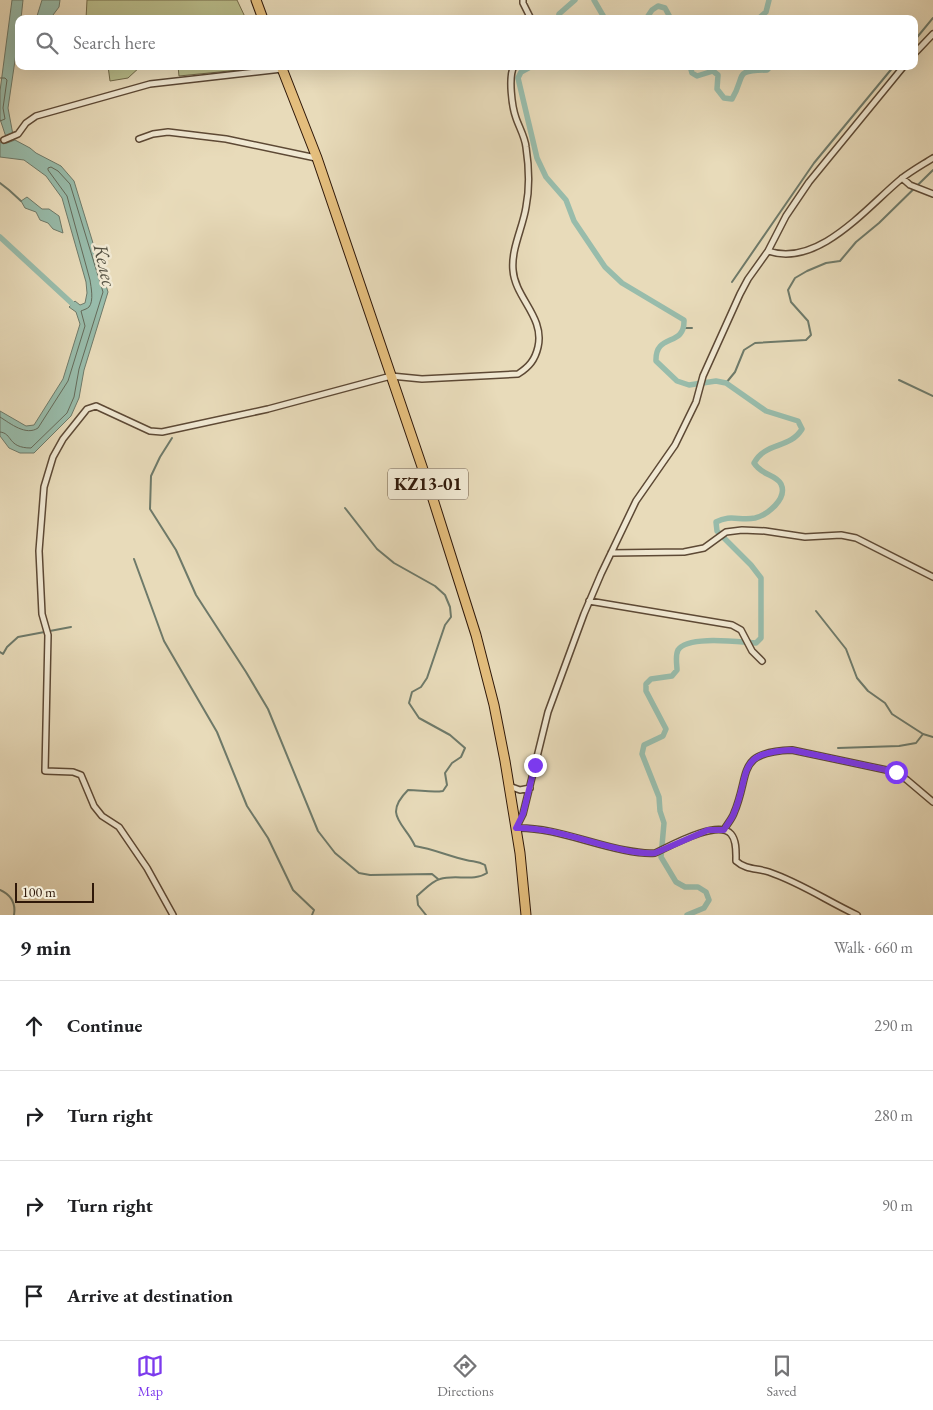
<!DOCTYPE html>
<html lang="en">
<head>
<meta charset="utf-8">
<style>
  body { margin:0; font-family:"EB Garamond",serif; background:#f2f2f2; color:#202124 }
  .scale { position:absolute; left:15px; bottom:12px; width:79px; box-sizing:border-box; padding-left:5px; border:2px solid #2f1809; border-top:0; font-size:14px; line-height:18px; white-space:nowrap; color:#2f1809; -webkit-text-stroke:4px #f0e8d2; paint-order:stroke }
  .stop { position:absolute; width:15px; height:15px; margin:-11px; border:4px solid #7c3aed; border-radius:50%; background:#fff }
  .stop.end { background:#7c3aed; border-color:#fff; box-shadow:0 1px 5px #0008 }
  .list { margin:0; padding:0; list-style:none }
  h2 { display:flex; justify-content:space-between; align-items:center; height:65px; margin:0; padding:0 20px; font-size:21px }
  h2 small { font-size:16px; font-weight:400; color:#757577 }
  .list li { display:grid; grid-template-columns:32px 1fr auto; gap:15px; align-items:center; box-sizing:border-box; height:90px; padding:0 20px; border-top:1px solid #e0e0e0 }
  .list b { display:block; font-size:19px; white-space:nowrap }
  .list em { font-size:16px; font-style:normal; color:#757577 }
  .icon { flex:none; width:28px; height:28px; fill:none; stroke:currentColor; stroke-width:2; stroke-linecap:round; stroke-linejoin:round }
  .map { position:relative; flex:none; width:933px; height:915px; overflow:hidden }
  .search { position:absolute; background:#fff; box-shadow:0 5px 20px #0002; left:15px; right:15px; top:15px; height:55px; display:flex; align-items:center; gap:12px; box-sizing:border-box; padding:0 18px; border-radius:10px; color:#757577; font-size:19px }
  .sheet { height:425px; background:#fff }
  nav { display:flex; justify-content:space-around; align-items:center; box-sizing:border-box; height:70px; border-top:1px solid #e0e0e0; background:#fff; font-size:14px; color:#757577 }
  nav a { display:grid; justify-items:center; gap:2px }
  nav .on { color:#7c3aed }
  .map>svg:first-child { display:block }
  .green { fill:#babe8c; stroke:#746b4a }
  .water { fill:#98bcab; stroke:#6e7a6a }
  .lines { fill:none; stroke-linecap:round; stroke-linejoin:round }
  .shore { stroke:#646a5a; stroke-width:1 }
  .stream { stroke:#6e7a6a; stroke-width:2 }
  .canal { stroke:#98bcab; stroke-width:5.5 }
  .minor-casing { stroke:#5d4935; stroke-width:8 }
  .trunk-casing { stroke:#2f1809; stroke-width:11 }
  .minor { stroke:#f0e8d2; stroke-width:5 }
  .trunk { stroke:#e4be7d; stroke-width:9 }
  .route { stroke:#7c3aed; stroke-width:6 }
  .labels { text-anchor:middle; stroke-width:5; stroke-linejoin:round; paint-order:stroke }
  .shield { fill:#f0e8d2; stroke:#695645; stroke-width:1 }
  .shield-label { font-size:18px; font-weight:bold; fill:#2f1809 }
  .water-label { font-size:20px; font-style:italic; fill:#545142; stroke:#f0e8d2 }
</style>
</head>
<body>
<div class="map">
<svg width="933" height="915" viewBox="0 0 933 915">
  <rect width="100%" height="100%" fill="#e8dbba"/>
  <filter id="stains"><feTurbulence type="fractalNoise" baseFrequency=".004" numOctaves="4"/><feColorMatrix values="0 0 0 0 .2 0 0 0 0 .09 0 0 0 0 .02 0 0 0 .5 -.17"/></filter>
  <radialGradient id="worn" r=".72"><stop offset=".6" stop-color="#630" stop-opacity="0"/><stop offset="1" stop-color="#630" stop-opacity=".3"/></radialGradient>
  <path class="green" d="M87,0H237L246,19H86Z
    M108,66H141L128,78L110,81Z
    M178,66H238L239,70L179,76Z"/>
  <path class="water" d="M12,0H23L21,19H19V33L8,108L13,135L6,137L0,119V91Z
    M42,0H60L59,7L50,19H38L37,16Z
    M15,140L30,148L36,153L61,166L74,181L108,292L84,370L79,398L71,416L34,453H20L9,448L0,436V411L26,426L34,425L63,379L80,324L76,312L69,307L75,301L80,305L85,303L87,293L86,282L62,198L46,176L24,160L0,157V142L7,143Z
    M27,197L42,209H49L59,216L63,233L53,229L48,223L40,220L36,212L25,208L21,201Z"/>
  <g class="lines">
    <path class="shore" d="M0,78H5L7,80L3,108L5,119L0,121
      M0,417C11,424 26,436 38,428L68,381L85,326L81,311C83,310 87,309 89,307C94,301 91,287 90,280L67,196L48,170V168L51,167L58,171L70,184L103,292L79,369L74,397L67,413L31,448C7,448 13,433 0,432"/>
    <path class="stream" d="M914,41L933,18
      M0,183L9,190L21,201
      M732,282L814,163L894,66
      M685,328H692
      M899,380L933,396
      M726,383L735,372L744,350L755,343L806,340L811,335L808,321L791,302L788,290L795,278L807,271L826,263L840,261L856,242L879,223L933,170
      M172,438L160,457L151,476L150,509L176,550L196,595L246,672L268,709L318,831L335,853L359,873L370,875L432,874L438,879
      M345,508L377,549L394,563L435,586L445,595L450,607L451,617L445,625L427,678L421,687L412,692L409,703L419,718L450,735L465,748L461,757L452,763L445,773L447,785L443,791C432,793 420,790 408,790C382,816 405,823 415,846C433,849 449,856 466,860C474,862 478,861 485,865L487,873C474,882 455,874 440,879C432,881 424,890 417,896L418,905L426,915
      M134,559L164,641L217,732L247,806L268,838L293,890L314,910L312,915
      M816,611L846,649L857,678L868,691L885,703L892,714L923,734L933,737
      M0,652L3,654L7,647L18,637L71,627
      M838,748L899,746L916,743L923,734
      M0,890C11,895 16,903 14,915"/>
    <path class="canal" d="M594,0L605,19
      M558,19L559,14L575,0
      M646,19L652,10L658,6L665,8L671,19
      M738,19H758L766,12L769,0
      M532,66L521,72L518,78L537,158L546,177L566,200L574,221L605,267L622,283L684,320C685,348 655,332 656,361L677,381L689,385L716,381L726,383L766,411L798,421L802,429C790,449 765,442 754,463C762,476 776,474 781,484C788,499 767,515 755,518C740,521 730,514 716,522L717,531L751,565L761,578V638L756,643C739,642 687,635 678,650C675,656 677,664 677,670L672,676L651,679L646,684V691L666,729L663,736L644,745L642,754L659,797L660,811L664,823L661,857L676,882L685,887H698L706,892L709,900L704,908L687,915
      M690,66L692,73L697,76L713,71L718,75L717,89L724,98L732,99C747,74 732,71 767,70L771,66
      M0,237L78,309"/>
    <defs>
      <path id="minor" d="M523,0V3L531,19
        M914,54L933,34
        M139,139L153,134L168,132L226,139L316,158
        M4,140L18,134L26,123L36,116L150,84L282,69
        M902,178L910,185L933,194
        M768,251C818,268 866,208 901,179C911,171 922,165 933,158
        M611,553L684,552L704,548L726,532L742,530L765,531L805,537L841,535L856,538L933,577
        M589,601L732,625L741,630L752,651L762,661
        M509,786L520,790L530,788
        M724,830C727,824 732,819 734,813C751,773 735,752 792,750L896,772L907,780L933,802
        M173,915L147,868L119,827L102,816L94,806L81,775L73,772L45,771L48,635L42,614L39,551L44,487L53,457L63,439L87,409L96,406L150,431L162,432L268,409L391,376L422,379L518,374C529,367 535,360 538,347C545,317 515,298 513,270C511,249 523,227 526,207C530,187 529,167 526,147C525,137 519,127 516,118C512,107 508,77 514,66
        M857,915C827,901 801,883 769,872C757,868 746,870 736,861C736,853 737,841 731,834C718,819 670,846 655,853C644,854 634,852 624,850C588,843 552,827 516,828L523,814L548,712L584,614L601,574L636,501L675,445L696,402L703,376L740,294L748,279L768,251L786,216L809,182L904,66"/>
      <path id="trunk" d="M256,0L263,19
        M281,66L317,158L432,496L476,635L494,705L505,761L520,853L526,915"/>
    </defs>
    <use href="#minor" class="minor-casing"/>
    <use href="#trunk" class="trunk-casing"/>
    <use href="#minor" class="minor"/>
    <use href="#trunk" class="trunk"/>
  </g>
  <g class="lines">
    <path class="route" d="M535,765L523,814L516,828C551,827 589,843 624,850C634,852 644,854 655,853L708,830H724C727,824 732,819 734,813C751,773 735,752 792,750L896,772"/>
  </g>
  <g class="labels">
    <rect class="shield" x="388" y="468.5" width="80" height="31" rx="4"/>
    <g class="shield-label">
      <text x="428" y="490">KZ13-01</text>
    </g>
    <g class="water-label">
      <text transform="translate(105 265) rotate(77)" y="7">Келес</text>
    </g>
  </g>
  <rect width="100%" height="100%" filter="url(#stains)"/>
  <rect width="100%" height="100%" fill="url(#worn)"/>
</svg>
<div class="scale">100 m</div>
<div class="stop" style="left:896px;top:772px"></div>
<div class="stop end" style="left:535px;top:765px"></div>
<div class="search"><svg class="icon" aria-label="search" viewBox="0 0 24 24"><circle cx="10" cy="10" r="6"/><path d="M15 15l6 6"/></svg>Search here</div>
</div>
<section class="sheet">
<h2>9 min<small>Walk · 660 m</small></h2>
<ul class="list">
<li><svg class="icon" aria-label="ahead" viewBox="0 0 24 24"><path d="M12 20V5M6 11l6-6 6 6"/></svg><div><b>Continue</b></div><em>290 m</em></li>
<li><svg class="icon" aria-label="right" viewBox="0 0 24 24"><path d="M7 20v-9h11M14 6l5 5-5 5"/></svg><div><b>Turn right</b></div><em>280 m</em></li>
<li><svg class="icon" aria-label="right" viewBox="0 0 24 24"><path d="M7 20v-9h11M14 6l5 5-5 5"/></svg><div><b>Turn right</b></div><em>90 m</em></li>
<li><svg class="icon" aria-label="arrive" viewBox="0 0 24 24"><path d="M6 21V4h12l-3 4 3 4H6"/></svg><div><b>Arrive at destination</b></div></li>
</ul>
</section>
<nav>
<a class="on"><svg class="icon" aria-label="map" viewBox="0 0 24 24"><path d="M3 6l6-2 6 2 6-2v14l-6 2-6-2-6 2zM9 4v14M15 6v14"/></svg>Map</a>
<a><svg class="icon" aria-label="directions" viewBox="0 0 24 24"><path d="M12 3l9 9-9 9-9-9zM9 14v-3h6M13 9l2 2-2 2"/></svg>Directions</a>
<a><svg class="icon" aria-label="saved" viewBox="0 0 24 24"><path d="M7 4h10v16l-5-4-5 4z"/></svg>Saved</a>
</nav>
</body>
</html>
